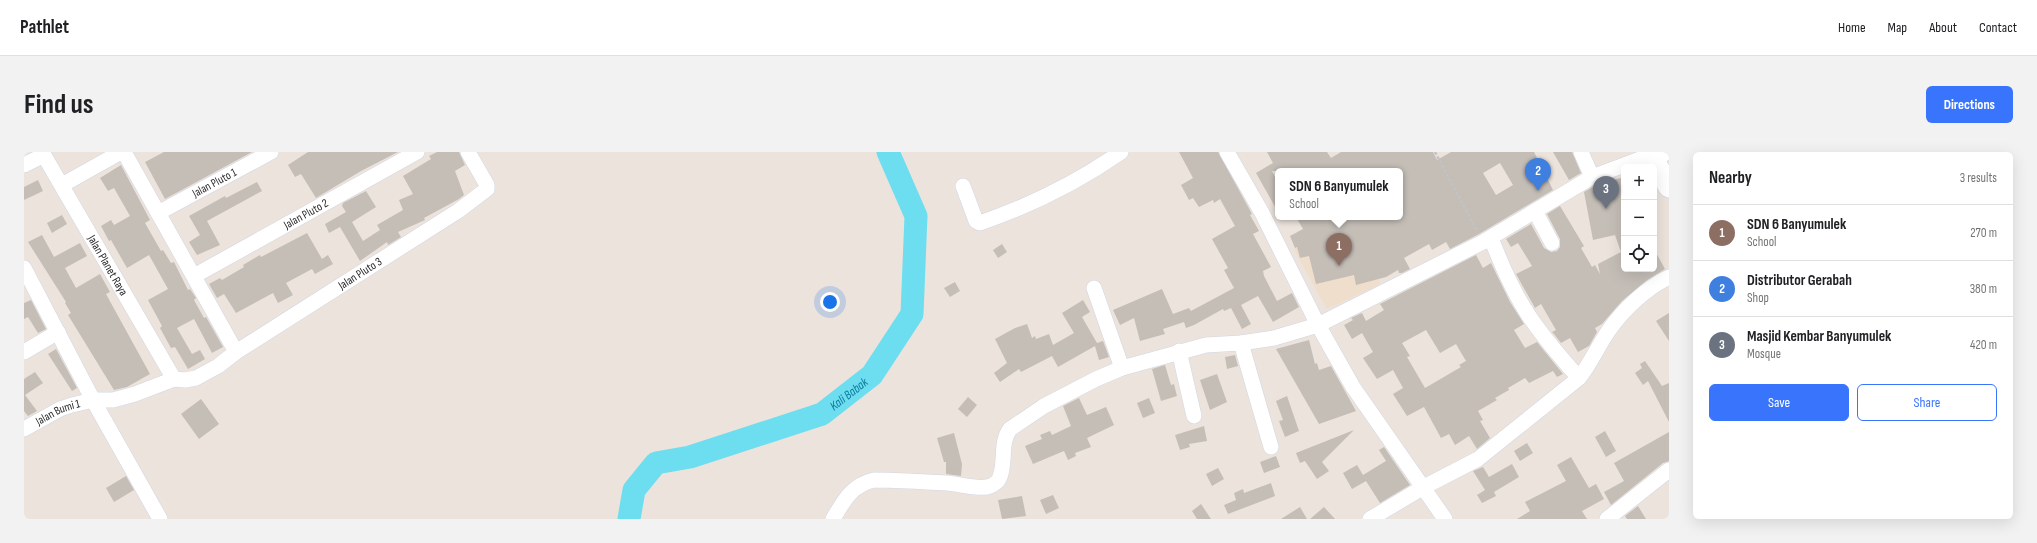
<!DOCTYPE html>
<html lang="en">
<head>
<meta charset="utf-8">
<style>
  body { margin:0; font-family:"Sofia Sans Condensed",sans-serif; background:#f2f2f2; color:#202124 }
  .controls { position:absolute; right:12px; top:12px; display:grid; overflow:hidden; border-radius:6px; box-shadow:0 4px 16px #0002 }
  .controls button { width:36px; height:36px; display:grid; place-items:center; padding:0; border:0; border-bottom:1px solid #e0e0e0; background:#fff; color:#202124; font:20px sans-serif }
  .you { position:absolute; left:806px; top:150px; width:14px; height:14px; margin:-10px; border:3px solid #fff; border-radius:50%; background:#1a73e8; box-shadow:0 0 0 6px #1a73e833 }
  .badge { display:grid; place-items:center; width:26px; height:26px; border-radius:50%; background:#3975fc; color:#fff; font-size:13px; font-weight:700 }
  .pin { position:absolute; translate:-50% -33px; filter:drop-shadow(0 1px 2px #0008) }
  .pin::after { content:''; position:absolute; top:21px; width:14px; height:12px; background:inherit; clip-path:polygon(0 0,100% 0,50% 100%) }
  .popup { position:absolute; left:1251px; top:16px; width:128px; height:52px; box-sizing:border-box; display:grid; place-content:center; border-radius:6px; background:#fff; filter:drop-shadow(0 1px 3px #0005); font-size:13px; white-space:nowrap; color:#757577 }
  .popup b { font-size:15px; color:#202124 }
  .popup::after { content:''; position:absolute; left:50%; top:100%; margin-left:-8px; border:8px solid transparent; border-top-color:#fff }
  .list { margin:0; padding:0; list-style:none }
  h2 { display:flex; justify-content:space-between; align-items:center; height:52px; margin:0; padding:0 16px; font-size:17px }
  h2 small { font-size:13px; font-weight:400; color:#757577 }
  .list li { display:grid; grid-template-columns:26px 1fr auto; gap:12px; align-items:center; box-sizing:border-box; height:56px; padding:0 16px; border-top:1px solid #e0e0e0 }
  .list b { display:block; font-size:15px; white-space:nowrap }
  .list p { margin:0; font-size:13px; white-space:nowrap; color:#757577 }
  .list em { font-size:13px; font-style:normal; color:#757577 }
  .actions { display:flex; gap:8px; padding:12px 16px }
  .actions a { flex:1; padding:9px 0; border:1px solid #3975fc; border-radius:6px; text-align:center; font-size:14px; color:#3975fc }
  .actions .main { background:#3975fc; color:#fff }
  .icon { flex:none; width:22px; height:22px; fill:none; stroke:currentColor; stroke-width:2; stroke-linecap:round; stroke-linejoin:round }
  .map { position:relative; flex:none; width:1645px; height:367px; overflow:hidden; border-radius:6px }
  header { display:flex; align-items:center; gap:24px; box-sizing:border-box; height:56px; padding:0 20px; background:#fff; border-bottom:1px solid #e0e0e0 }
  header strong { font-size:19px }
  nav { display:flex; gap:22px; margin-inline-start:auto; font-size:14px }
  .intro { display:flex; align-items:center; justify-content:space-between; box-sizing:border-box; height:96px; padding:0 24px }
  h1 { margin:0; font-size:28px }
  .button { padding:10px 18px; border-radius:6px; background:#3975fc; color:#fff; font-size:14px; font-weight:700 }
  main { display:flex; gap:24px; padding:0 24px }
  aside { flex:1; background:#fff; border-radius:6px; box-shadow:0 4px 16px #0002 }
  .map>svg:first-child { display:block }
  .education { fill:#eedecb }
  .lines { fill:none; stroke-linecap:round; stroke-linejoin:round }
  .river { stroke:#6dddf0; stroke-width:23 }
  .building { fill:#c4beb7; fill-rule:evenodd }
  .minor-casing { stroke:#d1d7e3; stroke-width:16 }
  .secondary-casing { stroke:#d1d7e3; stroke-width:22 }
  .path { stroke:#c3c3c3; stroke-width:2.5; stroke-dasharray:3 2; stroke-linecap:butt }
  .minor { stroke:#fff; stroke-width:15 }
  .secondary { stroke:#fff; stroke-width:21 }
  .labels { text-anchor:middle; stroke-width:3.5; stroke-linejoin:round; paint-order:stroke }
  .street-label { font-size:12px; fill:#2a2a2a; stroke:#fff }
  .water-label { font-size:13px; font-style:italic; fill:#0c7c9c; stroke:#fff }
</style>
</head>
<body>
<header>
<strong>Pathlet</strong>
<nav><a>Home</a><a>Map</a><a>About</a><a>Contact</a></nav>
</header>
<div class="intro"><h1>Find us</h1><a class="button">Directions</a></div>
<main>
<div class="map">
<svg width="1645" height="367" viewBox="0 0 1645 367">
  <rect width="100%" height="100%" fill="#ece3dc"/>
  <path class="education" d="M1335,72L1356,132L1303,157L1270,97Z"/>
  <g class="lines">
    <path class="river" id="s1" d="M605,367L610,338L632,311L666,305L798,262L848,223L888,162L892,64L864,0"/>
  </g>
  <path class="building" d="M140,0H228L141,47L121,10Z
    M284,0H374L337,19L292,46L277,22L271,25L264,13Z
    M413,0H435L441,13L431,19L440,43L435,47L400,66L401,68L374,80L377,85L364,93L363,90L336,109L316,75L305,81L301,72L322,60L318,54L319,51L342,39L352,55L328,70L339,89L356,78L353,73L379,58L375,48L389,42L379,24L407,7L405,4Z
    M1155,0H1194L1228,62L1226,63L1235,79L1229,82L1247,115L1239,119L1240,124L1253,149L1268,141L1275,155L1249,170L1234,144L1217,153L1227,172L1218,177L1207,156L1200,159L1199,157L1170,173L1162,176L1160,170L1139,177L1141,182L1116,189L1110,166L1096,173L1089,158L1138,137L1149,162L1165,156L1167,159L1210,136L1200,118L1204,116L1188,87L1211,74L1196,47L1190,51L1189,48L1175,55L1169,46L1165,48L1157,33L1169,26Z
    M1243,0H1303L1307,6L1317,0H1409L1413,8L1427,0H1510L1529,38L1455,82L1426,97L1422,90L1408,98L1405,92L1380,106L1386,117L1378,121H1375L1374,118L1362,125L1332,133L1330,123L1292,132L1285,104L1276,106L1273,95L1271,96L1266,84L1279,77L1272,65H1376V19H1248L1254,31V60L1232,21L1249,11ZM1476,11L1489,33L1472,43L1459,21Z
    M1529,0H1548L1557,21L1545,28Z
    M97,13L126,68L121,71L137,99L139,98L147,111L150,110L164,138L166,137L172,146L170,148L180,166L182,165L199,195L188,201L170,167L153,176L168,202L176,198L181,207L164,217L151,195L147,196L136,176L138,174L124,148L144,137L125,103L103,116L87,88L85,89L77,74L87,68L90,73L106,64L90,36L84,39L76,26Z
    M1600,25V117H1630V97L1641,117L1623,128L1598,149L1578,172L1571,176L1573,180L1565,194L1554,200L1546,186L1537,191L1530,182L1528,180L1532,178L1517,152L1511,156L1492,122L1508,114L1494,91L1487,95L1482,87L1507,72L1520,96L1527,100L1533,99L1536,95V87L1523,62L1536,54L1560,94L1557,96L1568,115L1571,113L1576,122L1574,112L1597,100L1591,83L1569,88L1560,40L1572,33Z
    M14,28L19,39L0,48V35Z
    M233,30L238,39L183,69L196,93L173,103L165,90L176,83L165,64L201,44L202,46Z
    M38,63L43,72L28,81L23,71Z
    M283,81L298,107L304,103L309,112L291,122L288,117L262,131L269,143L254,151L249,141L212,161L200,142L193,146L185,132L196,126L198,128L220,115L219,113L236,103L237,105Z
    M18,83L30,105L56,91L63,104L41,116L52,136L76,122L86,140L82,142L126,222L103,235L90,238L44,163L47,161L41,151L42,150L4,90Z
    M978,92L983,100L974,106L969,98Z
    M1452,103L1459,116L1467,111L1486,150L1500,172L1490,178L1501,196L1513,190L1539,222L1533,225L1529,219L1505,231L1501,226L1484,236L1485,238L1471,246L1473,248L1454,259L1459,268L1456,269L1466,286L1453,297L1445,284L1431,293L1425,282L1417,286L1400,255L1383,264L1369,242L1379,236L1369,218L1353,227L1339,206L1349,200L1338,181L1328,187L1320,173L1329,168L1327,166L1338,161L1342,169L1360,158L1356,152ZM1402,178L1416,201L1432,192L1442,209L1435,213L1437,215L1401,236L1383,205L1386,204L1378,191Z
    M931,130L936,139L926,145L920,136Z
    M7,148L22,177L14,181L4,165L0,167V151Z
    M1059,148L1066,160L1058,165L1073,191L1079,189L1085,205L1075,208L1071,194L1034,215L1028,204L997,220L995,217L976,230L970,221L983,211L971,187L991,176L1003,172L1008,186L1011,184L1012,187L1025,182L1029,193L1050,181L1038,161Z
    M1645,161V189L1632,169Z
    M1285,188L1291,212L1293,211L1295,218L1307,214L1332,259L1295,272L1252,197Z
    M32,197L53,236L48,239L24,202Z
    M1211,203L1214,214L1203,217L1201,205Z
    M1621,209L1638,234L1645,231V270L1624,229L1619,233L1611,221L1618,216L1616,212Z
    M1141,213L1147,233L1150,232L1153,244L1137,249L1128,217Z
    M11,220L19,231L1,243L13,259L4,264L0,259V227Z
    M1193,222L1203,250L1186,258L1176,228Z
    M1263,244L1275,279L1261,285L1255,269L1259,268L1252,249Z
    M944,245L953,253L943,265L934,257Z
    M1055,246L1063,263L1082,255L1090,273L1063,286L1067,295L1051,301L1052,304L1044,308L1040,299L1009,312L1001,294L1018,287L1016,283L1026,279L1028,283L1047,274L1039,254Z
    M1125,246L1131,261L1119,266L1113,251Z
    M177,247L195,272L175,287L157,262Z
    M1180,274L1183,289L1165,292L1166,295L1156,298L1151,283Z
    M1330,278L1298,310L1305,319L1293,327L1281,309L1276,311L1272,301Z
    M1581,279L1592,299L1582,305L1571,285Z
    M1645,280V309L1639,311L1587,353L1580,340L1600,329L1590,311Z
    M930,281L938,312L937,324L922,322V310H920L913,286Z
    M1503,291L1509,301L1496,309L1490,299Z
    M1360,295L1386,333L1356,351L1342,329L1328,337L1319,321L1333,313L1339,323L1362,309L1355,298Z
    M1252,304L1256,315L1240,321L1236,310Z
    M1547,305L1565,336L1572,332L1580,347L1558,359L1563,367H1493L1506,359L1501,350L1542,329L1533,313Z
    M1488,312L1495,325L1470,340L1472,344L1458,351L1453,343L1461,338L1449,319L1459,315L1465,325Z
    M1194,316L1200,327L1188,334L1182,322Z
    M102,324L110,338L90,350L82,336Z
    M1247,331L1251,344L1204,362L1200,353L1212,348L1210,341L1219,337L1220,341Z
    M1029,343L1035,356L1022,362L1016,348Z
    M998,344L1002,364L978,367L974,348Z
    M1177,352L1187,367H1173L1168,359Z
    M1614,354L1622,367H1603L1601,364Z
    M1276,355L1283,367H1257Z
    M1300,355L1311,367H1286Z"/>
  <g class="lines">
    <defs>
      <g id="minor">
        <path id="s2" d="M18,0L150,227"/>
        <path d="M100,0L212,200"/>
        <path d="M1203,0L1238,61L1294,173L1329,235L1421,367"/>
        <path d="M1557,0L1568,25"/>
        <path d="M0,13L20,3"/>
        <path d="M38,33L97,0"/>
        <path d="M939,34L952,69L956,71C1005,54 1054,30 1097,0"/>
        <path d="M1511,59L1528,91"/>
        <path id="s3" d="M134,61L247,0"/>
        <path d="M1467,86C1477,112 1489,140 1505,164C1520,186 1537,206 1555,226"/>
        <path d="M0,116L69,248L136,367"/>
        <path id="s4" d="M170,124L393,0"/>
        <path d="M1070,136L1098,216"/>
        <path d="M1217,191L1247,295"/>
        <path d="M1155,199L1170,264"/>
        <path d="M0,200L34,180"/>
        <path id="s5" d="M0,277L36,257L48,253L69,248H89L111,242L150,227L161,228L172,226L194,214L212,200L434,59L459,40L463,37V33L444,0"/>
        <path d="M809,367C820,348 828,333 850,328C874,328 899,330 923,331C936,332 950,337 963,335C967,334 973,331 975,327C983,311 975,292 986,277L1020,254L1072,227L1098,216L1182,193L1217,191L1250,186L1294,173L1459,90L1568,25L1627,3L1625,0"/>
        <path d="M1346,367L1398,336L1454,307L1555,226C1567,211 1574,194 1585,178C1599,158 1622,136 1645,125"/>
        <path d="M1583,367L1645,318"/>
      </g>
      <path id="secondary" d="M1638,0L1627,3L1645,35"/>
    </defs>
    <use href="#minor" class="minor-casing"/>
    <use href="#secondary" class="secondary-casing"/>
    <path class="path" d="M1411,0L1453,79"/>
    <use href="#minor" class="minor"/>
    <use href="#secondary" class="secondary"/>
  </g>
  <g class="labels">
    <g class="street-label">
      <text dy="4" stroke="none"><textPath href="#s3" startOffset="64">Jalan Pluto 1</textPath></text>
      <text dy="4" stroke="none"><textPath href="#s4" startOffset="128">Jalan Pluto 2</textPath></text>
      <text dy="4" stroke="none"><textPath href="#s2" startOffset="131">Jalan Planet Raya</textPath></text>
      <text dy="4" stroke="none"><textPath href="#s5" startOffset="377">Jalan Pluto 3</textPath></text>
      <text dy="4" stroke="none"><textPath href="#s5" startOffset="38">Jalan Bumi 1</textPath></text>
    </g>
    <g class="water-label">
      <text dy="5" stroke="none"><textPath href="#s1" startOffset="271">Kali Babak</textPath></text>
    </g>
  </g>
</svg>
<div class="controls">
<button>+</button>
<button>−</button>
<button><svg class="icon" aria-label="locate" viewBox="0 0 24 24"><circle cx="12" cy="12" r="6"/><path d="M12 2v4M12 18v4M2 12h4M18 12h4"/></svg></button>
</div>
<div class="you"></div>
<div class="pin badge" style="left:1315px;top:114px;background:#8d6e63">1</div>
<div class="popup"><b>SDN 6 Banyumulek</b>School</div>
<div class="pin badge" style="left:1514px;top:39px;background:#3f7fe0">2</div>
<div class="pin badge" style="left:1582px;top:57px;background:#6b7280">3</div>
</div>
<aside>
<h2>Nearby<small>3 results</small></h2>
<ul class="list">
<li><span class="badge" style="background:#8d6e63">1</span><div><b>SDN 6 Banyumulek</b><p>School</p></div><em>270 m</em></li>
<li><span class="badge" style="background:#3f7fe0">2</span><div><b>Distributor Gerabah</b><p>Shop</p></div><em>380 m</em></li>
<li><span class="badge" style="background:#6b7280">3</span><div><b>Masjid Kembar Banyumulek</b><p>Mosque</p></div><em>420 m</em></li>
</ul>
<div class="actions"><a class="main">Save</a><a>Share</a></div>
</aside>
</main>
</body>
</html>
